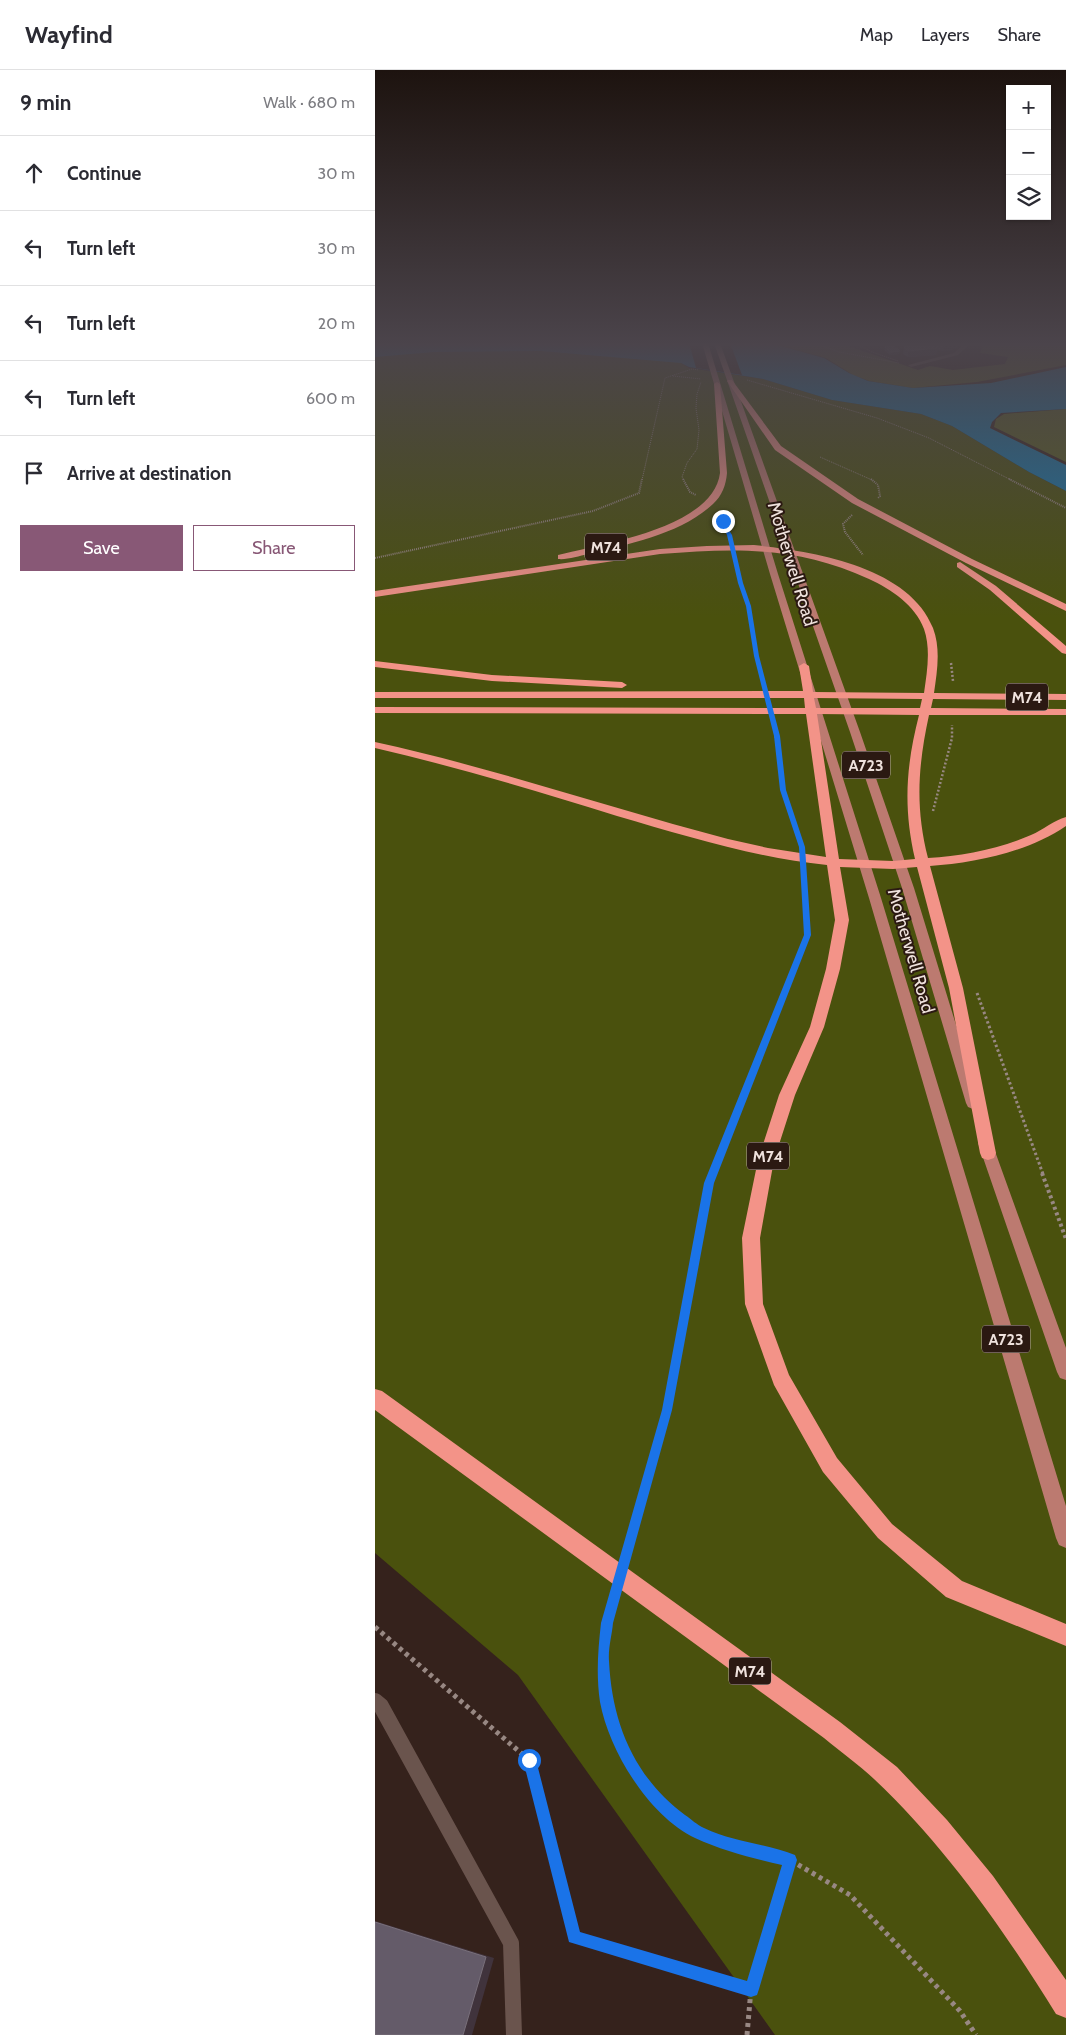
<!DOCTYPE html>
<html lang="en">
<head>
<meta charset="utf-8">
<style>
  body { margin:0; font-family:Cabin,sans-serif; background:#f2f2f3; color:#2b2b33 }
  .controls { position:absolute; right:15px; top:15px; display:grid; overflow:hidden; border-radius:0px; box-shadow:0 1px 4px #0004 }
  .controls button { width:45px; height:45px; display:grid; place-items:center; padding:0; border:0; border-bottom:1px solid #e1e1e2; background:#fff; color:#2b2b33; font:25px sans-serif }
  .stop { position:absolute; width:15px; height:15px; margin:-11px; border:4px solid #1a73e8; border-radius:50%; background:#fff }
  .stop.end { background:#1a73e8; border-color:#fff; box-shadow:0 1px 5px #0008 }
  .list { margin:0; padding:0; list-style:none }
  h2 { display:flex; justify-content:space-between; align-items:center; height:65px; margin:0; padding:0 20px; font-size:21px }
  h2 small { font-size:16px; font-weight:400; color:#7c7c81 }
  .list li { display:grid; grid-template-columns:32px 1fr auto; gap:15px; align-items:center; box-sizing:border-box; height:75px; padding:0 20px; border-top:1px solid #e1e1e2 }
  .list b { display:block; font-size:19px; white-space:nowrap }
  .list em { font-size:16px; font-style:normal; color:#7c7c81 }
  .actions { display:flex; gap:10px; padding:15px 20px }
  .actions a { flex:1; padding:11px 0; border:1px solid #885876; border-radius:0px; text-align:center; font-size:18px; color:#885876 }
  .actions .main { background:#885876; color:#fff }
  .icon { flex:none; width:28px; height:28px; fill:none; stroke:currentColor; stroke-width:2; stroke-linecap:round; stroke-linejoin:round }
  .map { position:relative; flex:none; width:691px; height:1965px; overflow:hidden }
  header { display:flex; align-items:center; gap:30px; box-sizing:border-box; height:70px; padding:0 25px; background:#fff; border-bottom:1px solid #e1e1e2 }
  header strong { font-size:24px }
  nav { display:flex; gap:28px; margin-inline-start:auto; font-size:18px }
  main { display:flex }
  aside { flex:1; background:#fff }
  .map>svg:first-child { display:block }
  .green { fill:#4a510d }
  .forest { fill:#58601e }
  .water { fill:#1677a7 }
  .pier { fill:#35221c }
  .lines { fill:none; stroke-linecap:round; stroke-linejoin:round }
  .path-far5 { stroke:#988883; stroke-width:1; stroke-dasharray:1 1; stroke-linecap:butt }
  .path-far4 { stroke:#988883; stroke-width:2; stroke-dasharray:1 1; stroke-linecap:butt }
  .path-far3 { stroke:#988883; stroke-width:2.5; stroke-dasharray:2 2; stroke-linecap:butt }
  .path-far2 { stroke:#988883; stroke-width:3; stroke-dasharray:2.5 2.5; stroke-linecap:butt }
  .path-far1 { stroke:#988883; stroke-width:4; stroke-dasharray:3 3; stroke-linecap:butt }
  .path { stroke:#988883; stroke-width:5; stroke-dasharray:4 4; stroke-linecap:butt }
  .service { stroke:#6a544d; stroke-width:16 }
  .minor { fill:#6a544d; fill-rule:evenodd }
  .primary { fill:#bc7a70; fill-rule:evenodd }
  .motorway { fill:#f39388; fill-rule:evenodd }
  .wall { fill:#534a5b }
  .shaded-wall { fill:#40333c }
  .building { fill:#645b69; stroke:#79707b }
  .route { fill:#1a73e8 }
  .labels { text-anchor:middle; stroke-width:4; stroke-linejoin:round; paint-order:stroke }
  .shield { fill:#2b1912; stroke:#b4a6a0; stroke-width:1 }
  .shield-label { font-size:16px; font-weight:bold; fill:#efe2dd }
  .street-label { font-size:18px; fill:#efe2dd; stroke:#2b1912 }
</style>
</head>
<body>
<header>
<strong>Wayfind</strong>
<nav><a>Map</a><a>Layers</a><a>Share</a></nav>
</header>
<main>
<aside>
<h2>9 min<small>Walk · 680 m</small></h2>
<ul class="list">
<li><svg class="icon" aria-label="ahead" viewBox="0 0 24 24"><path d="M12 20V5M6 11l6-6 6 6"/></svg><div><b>Continue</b></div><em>30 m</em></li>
<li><svg class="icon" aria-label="left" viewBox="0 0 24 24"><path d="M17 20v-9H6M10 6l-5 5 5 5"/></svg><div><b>Turn left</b></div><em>30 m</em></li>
<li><svg class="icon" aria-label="left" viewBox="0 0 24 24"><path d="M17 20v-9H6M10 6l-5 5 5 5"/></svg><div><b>Turn left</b></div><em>20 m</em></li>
<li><svg class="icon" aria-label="left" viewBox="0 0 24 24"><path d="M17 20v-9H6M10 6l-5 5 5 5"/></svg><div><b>Turn left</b></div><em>600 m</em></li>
<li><svg class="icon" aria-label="arrive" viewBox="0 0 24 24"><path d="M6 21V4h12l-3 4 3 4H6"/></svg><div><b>Arrive at destination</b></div></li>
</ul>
<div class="actions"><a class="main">Save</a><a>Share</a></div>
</aside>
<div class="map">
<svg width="691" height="1965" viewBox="0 0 691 1965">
  <rect width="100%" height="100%" fill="#35221c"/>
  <path class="green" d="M0,273H300L306,293L314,298L388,309L457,330L546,344L577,356L654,402L691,421V1965H400L143,1605L0,1483Z"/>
  <path class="forest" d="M396,273H465L543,300L555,296L578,300L630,294L633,287L605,283L608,273H691V295L602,312L538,318L494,311L478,305L451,288Z
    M691,339V392L619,357L621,349L629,344Z"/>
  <path class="water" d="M0,273H395L449,288L474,303L493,311L538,318L616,313L691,297V339L626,343L617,352L615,358L691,395V421L654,402L577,356L546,344L457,330L388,309L314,297L306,293L166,281L59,282L0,287Z"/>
  <path class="pier" d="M314,273H355L367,305L321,298Z"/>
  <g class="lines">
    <path class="path-far5" d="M440,273L464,282L524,293
      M480,273L497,282L523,291
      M676,273L691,276
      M298,306L326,309
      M372,310L502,348L554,368L636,410
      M445,387L497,410
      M267,410L290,308L317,299L324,300
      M309,410L307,407L312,393L322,379L324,360L321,338L322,324L326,312"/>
    <path class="path-far4" d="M308,409L315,422L321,425
      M496,409L503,415L505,426L503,428
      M634,409L691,438
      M344,442L355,466
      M477,445L468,454L470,462L488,485
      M0,488L218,441L264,423L267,409
      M361,491L365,513L373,536L381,586"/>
    <path class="path-far3" d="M381,585L388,611
      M576,593L578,611
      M399,654L408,720L425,772
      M558,741L577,668V655
      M428,802L429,812"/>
    <path class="path-far2" d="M602,923L668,1104
      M337,1104L432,865L429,811"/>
    <path class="path-far1" d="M667,1103L691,1169
      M252,1481L292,1340L334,1113L338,1103"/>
    <path class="path" d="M251,1485L253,1479
      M239,1527L232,1553L227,1589L232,1633L242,1665L263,1708L291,1739L323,1762L358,1777L415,1790L475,1825L585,1941L601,1965
      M0,1557L154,1690L199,1867L376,1919L415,1790
      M372,1965L376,1919"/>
    <path class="service" d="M0,1631L6,1636L136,1873L139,1965"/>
    <path class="minor" d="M590,273H596L583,285L536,297L533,295L579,283Z"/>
    <path class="primary" d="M327,273H333L403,504L506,828L691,1436V1478L684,1475L681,1468L494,828L395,504Z
      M339,273H345L485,662L539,818L605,1033L603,1037L598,1039L593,1037L591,1033L527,818L475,662Z
      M610,1067L615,1069L617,1073L691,1278V1310L685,1308L682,1302L603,1073L605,1069Z"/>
    <path class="motorway" d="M353,310H357L406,376L483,429L597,489L691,534V541L591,493L477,433L400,380L352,311Z
      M342,312L345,314L352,403C351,415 347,426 338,434C306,464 254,474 213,484C204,486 192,490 183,489V485C227,474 338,458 345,403L339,314Z
      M379,475C436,481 534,496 558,558C566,579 562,602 559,623L691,624V630L558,629L556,638L691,639V645H554C543,696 540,737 553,788C587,786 624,779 656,765C668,760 679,750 691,747V756C653,782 600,793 555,796L588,918L621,1083L619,1088L613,1090L607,1088L605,1083L574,918L542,797L518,799L465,797L474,850L465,899L449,957L420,1025L399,1090L385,1168L388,1234L414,1305L462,1388L517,1454L587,1511L691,1554V1576L571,1527L503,1468L448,1402L399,1315L370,1234L367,1168L383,1090L404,1025L435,957L451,899L460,850L452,795C381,788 311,766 242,746C162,721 82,697 0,678V672C119,698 235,738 353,769L393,778L451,787L431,644L0,643V637L430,638L429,628H0V622L428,621L424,596L429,593L434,596L438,622L549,623C552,602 556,579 549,559C540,535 516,519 494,509C422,476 362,478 285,484L0,527V521L285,479L332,476ZM439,628L547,629L545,638H441ZM442,644L544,645C531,696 528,737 540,789L518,791L464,789Z
      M585,492L621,516L691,576V584L687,583L615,520L582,497V493Z
      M0,591L117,605L247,612L252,615L247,618L117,611L0,597Z
      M0,1319L7,1321L465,1652L522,1697L572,1750L618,1806L691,1910V1948L681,1944C629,1860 571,1777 499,1709C483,1694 466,1682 449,1668L0,1340Z"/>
  </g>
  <path class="wall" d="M561,273H585V275L576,280L568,281L562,280L561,285L533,287L528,284L529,277H561Z
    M510,277L524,284L515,285L509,280Z"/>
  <path class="shaded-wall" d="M577,273H585V275L576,280L568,281L569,274Z
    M562,278L561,285L533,287V281Z
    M525,281L524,284L515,285V282Z
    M0,1851L119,1888L97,1965H88Z"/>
  <path class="building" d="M557,275L562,278L533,281L529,277Z
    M519,276L525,281L515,282L510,277Z
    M0,1852L111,1887L88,1965H0Z"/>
  <linearGradient id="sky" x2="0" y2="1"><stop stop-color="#1d130f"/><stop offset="0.5" stop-color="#4b444b"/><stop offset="1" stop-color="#4b444b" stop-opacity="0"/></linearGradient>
  <rect width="691" height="548" fill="url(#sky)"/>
  <path class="route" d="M348,450L357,465L368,513L376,536L384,586L405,666L411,720L430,777L436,865L339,1113L297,1340L238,1553C237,1565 233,1578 234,1591C237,1653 259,1707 310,1745C316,1749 322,1755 329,1758C358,1772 390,1773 420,1785L422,1790L384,1919L382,1925L376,1927L194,1872L148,1690L150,1685L154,1683L159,1685L161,1690L205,1862L372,1911L407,1795C377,1788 348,1781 320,1768C274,1746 234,1681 225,1632C221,1605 223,1580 226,1553L287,1340L329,1113L429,865L424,777L405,720L399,666L379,586L371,536L363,513L352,465L345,451Z"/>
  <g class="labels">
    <g class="shield">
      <rect x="210" y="463.5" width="42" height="27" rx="4"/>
      <rect x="631" y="613.5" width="42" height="27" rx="4"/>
      <rect x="467" y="681.5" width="48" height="27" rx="4"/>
      <rect x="372" y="1072.5" width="42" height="27" rx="4"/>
      <rect x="607" y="1255.5" width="48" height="27" rx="4"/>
      <rect x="354" y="1587.5" width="42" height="27" rx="4"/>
    </g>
    <g class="shield-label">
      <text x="231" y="483">M74</text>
      <text x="652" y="633">M74</text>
      <text x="491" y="701">A723</text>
      <text x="393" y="1092">M74</text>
      <text x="631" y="1275">A723</text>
      <text x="375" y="1607">M74</text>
    </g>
    <g class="street-label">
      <text transform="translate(417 494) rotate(73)" y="6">Motherwell Road</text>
      <text transform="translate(536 881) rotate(74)" y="6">Motherwell Road</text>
    </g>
  </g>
</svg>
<div class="controls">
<button>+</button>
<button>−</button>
<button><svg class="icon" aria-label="layers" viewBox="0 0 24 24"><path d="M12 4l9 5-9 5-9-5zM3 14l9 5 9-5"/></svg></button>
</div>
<div class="stop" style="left:154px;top:1690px"></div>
<div class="stop end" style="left:348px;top:451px"></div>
</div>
</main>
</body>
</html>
